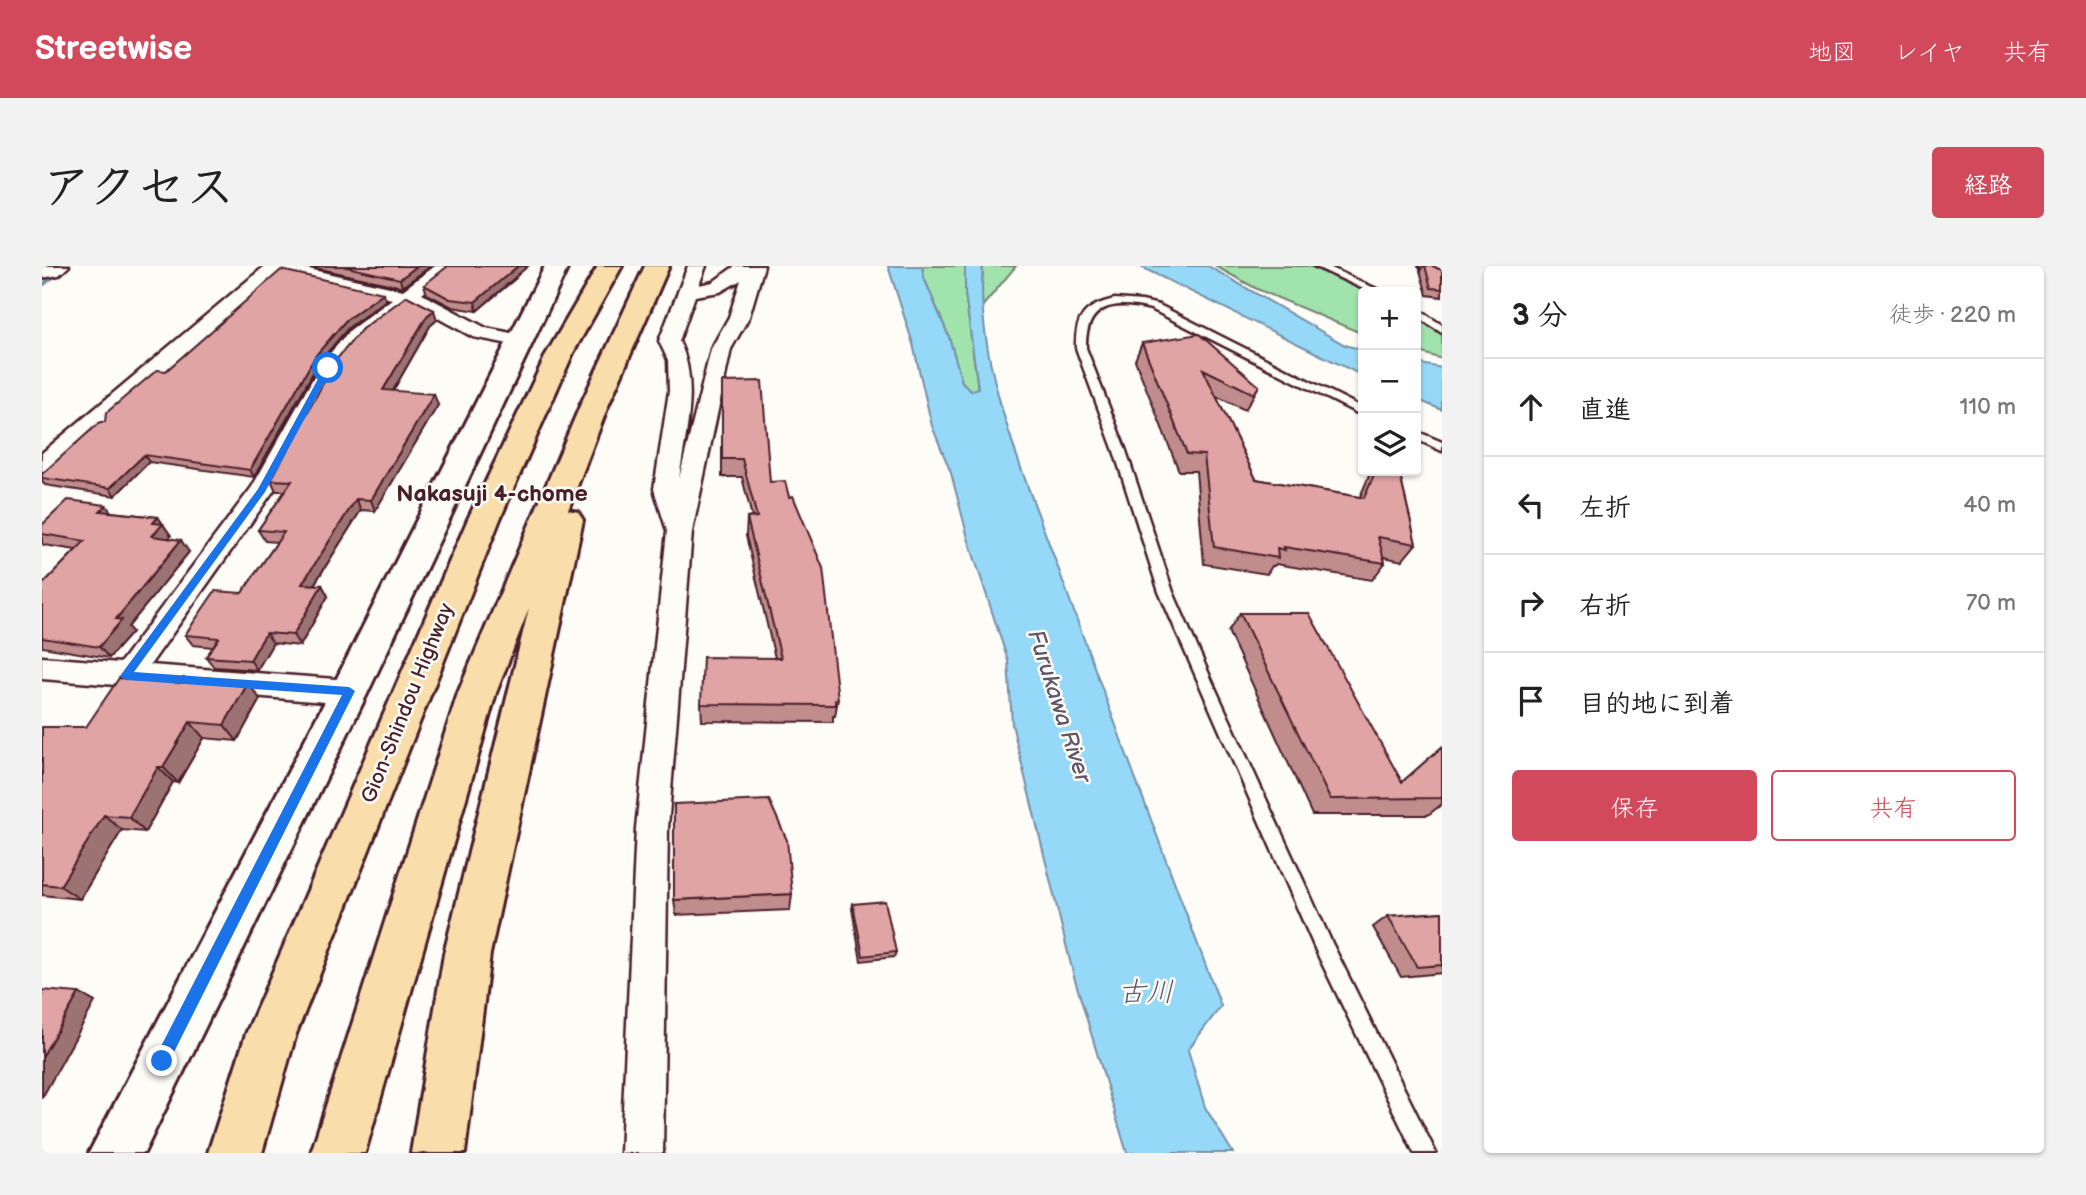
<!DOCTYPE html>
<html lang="ja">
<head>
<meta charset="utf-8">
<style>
  body { margin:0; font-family:"Balsamiq Sans","Klee One",sans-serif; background:#f2f2f2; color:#222 }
  .controls { position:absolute; right:21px; top:21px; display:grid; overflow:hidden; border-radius:7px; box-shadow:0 2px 5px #0004 }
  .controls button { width:63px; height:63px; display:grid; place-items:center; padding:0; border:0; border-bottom:2px solid #e0e0e0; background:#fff; color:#222; font:35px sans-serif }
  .stop { position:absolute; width:21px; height:21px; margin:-16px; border:5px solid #1a73e8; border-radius:50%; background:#fff }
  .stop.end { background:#1a73e8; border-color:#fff; box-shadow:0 2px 7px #0008 }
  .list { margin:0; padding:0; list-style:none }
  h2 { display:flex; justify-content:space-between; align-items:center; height:91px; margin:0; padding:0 28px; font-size:30px }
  h2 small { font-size:23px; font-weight:400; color:#767676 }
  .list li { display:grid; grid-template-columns:46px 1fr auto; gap:21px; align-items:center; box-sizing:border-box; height:98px; padding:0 28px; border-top:2px solid #e0e0e0 }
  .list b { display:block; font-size:26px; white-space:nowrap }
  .list em { font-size:23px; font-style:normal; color:#767676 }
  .actions { display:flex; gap:14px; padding:21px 28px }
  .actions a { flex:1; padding:16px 0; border:2px solid #d1495b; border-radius:7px; text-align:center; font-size:24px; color:#d1495b }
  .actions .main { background:#d1495b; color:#fff }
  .icon { flex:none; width:38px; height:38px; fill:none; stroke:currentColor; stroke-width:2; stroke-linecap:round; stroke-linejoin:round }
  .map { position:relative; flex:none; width:1400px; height:887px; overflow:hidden; border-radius:7px }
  header { display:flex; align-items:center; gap:42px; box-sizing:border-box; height:98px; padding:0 35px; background:#d1495b; color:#fff }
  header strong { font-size:33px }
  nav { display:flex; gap:38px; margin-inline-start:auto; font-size:24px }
  .intro { display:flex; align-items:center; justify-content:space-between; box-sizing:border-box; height:168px; padding:0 42px }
  h1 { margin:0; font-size:49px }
  .button { padding:18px 32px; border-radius:7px; background:#d1495b; color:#fff; font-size:24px; font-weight:700 }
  main { display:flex; gap:42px; padding:0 42px }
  aside { flex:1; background:#fff; border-radius:7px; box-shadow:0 2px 5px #0004 }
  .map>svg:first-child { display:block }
  .green { fill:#a0e3ad; stroke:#75816c; stroke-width:2 }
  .water { fill:#95d8f7; stroke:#778ea5; stroke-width:2 }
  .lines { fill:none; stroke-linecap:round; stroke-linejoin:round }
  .stream { fill:#778ea5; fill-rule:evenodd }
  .lane-casing { stroke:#4a1f2b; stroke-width:5 }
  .street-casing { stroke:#4a1f2b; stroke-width:5 }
  .secondary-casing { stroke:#4a1f2b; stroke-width:6 }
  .primary-casing { stroke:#4a1f2b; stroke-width:6 }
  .highway-casing { stroke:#4a1f2b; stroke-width:6 }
  .lane { fill:#fdfcf7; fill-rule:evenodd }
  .street { fill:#fdfcf7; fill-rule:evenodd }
  .secondary { fill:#fdfcf7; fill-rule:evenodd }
  .primary { fill:#f9deab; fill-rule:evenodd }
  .highway { fill:#f9deab; fill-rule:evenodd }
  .wall { fill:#c08d8c; stroke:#4a1f2b; stroke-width:2 }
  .shaded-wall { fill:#9c7372; stroke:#4a1f2b; stroke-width:2 }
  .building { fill:#dfa4a3; stroke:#4a1f2b; stroke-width:2 }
  .route { fill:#1a73e8 }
  .labels { text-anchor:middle; stroke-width:5; stroke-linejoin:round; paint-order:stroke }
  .street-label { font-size:21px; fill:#4a1f2b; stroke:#fdfcf7 }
  .neighbourhood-label { font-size:23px; font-weight:bold; fill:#4a1f2b; stroke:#fdfcf7 }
  .water-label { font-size:23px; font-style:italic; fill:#605668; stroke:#fdfcf7 }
  .near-water-label { font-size:28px; font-style:italic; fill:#605668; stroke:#fdfcf7 }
</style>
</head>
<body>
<header>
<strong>Streetwise</strong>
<nav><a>地図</a><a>レイヤ</a><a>共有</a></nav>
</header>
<div class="intro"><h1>アクセス</h1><a class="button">経路</a></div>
<main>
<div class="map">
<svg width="1400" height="887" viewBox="0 0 1400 887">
  <rect width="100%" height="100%" fill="#fdfcf7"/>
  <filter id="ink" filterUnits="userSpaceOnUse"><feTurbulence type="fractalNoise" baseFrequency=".0143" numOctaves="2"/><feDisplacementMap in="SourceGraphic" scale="14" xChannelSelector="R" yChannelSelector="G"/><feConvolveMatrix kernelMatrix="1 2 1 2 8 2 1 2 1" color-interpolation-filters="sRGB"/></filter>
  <g filter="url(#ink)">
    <path class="green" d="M880,0H923V27L936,123L929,125L920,116L907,71L882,12Z
      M941,0H974L939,42Z
      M1173,0H1267L1325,26H1321V68L1215,23Z
      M1374,51L1400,67V93L1374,85Z"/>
    <path class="water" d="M846,0H880L882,12L907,71L920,116L929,125L936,122L923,27V0H941C932,97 985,216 1018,307C1070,452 1125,596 1179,740L1146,784L1163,841L1191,887H1085L1031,707L970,458L966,395L926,272L909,207L890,160L871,78Z
      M1097,0H1166L1303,79L1321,84V110Z
      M1374,97L1400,102V144L1374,133Z"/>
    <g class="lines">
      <path class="stream" d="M21,0H28L0,22V17Z"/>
      <defs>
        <path id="lane" d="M1272,0H1285L1341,26H1328Z
          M1073,33L1100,35L1117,39L1321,142V149L1317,148L1109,43C1072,34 1043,38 1044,82L1084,185L1131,326L1170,415L1289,675L1394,887H1372L1275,687L1117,326L1072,185L1034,82C1033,51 1042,40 1073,33Z
          M1374,42L1400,59V67L1374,50Z
          M1374,165L1400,176V185L1374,173Z"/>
        <path id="street" d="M6,0H27L17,9L0,12V2Z
          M223,0H253L361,24L393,0H414L380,28L444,62L484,70L487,74L484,78L477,80L431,71L368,37L322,72L295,104L232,224L108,399L307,414L317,418L322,426L317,434L307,438L0,413V391L78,397L210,221L279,98L308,64L350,33L236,7L8,204L0,206V187Z
          M646,0H664L657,19L671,16L693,0H722L707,51L689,83L650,266L626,562L621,887H579L594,562L625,265L612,223L627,125L626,94L617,75ZM699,14L687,51L669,83L637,213C643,168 658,118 637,75L653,30L678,26Z"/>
        <path id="secondary" d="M503,0H523L525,3L326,426L102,887H47L288,426Z"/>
        <path id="primary" d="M1378,0H1400V10L1382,5Z"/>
        <path id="highway" d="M556,0H580L531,87L458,253L254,768L220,887H166L204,768L426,253L505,87Z
          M603,0H627L566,140L526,244L536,246L541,254L448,688L423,887H369L402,688L487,342L454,427L323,887H269L416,427L538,140Z"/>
      </defs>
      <use href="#lane" class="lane-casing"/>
      <use href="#street" class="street-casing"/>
      <use href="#secondary" class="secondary-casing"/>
      <use href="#primary" class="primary-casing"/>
      <use href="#highway" class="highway-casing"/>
      <use href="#lane" class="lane"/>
      <use href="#street" class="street"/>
      <use href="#secondary" class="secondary"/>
      <use href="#primary" class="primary"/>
      <use href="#highway" class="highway"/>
    </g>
    <path class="wall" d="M265,0H389L360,21Z
      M1381,0H1389L1400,4V31L1385,29L1378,5Z
      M473,13L435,45L410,41L385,28L382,19Z
      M341,27L344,34L306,62L277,96L212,211L107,196L73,230L3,219L0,216V212L124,105Z
      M395,54L388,60L351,125L396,139L333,245L319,244L272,319H280L286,330L258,380L231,377L215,404L172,401L164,391L171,381L151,379L143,369L200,327L235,276L223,275L216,264L243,225H234L229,214L320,63Z
      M1100,77L1217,120L1203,144L1174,130L1214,213L1318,231L1329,205H1357L1374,278L1360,295L1342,291L1343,297L1330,314L1234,298L1232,300H1230L1225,308L1162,298L1154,205H1137L1093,94Z
      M680,116L728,216L796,433L793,450H791V456L660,455L659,438L733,392L704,270L705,252L710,251L700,211H680Z
      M70,246L116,251L129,270L127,272L147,286L86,361L90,366L67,392L0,381V319L34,284L2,279L0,277V259Z
      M1198,347L1360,516L1400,481V538L1386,549H1270L1186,365Z
      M138,417H206L218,433L195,475L162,472L136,517L131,516L103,566L80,564L38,633L0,629V461H44Z
      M750,628L748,644L634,649L632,634Z
      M811,638L854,686L852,691L819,695L810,643Z
      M1400,646V707L1359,711L1331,661L1346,650Z"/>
    <path class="shaded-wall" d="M375,0H389L360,21L358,13Z
      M476,0H486L435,45L433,36Z
      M341,27L344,34L306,62L277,96L212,211L208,204L274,89L304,54Z
      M392,44L395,54L388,60L345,135L341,124L385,50Z
      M392,128L396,139L333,245L329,234Z
      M102,189L107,196L73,230L68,222Z
      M314,233L319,244L266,328L260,318Z
      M64,239L73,251L58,245Z
      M116,251L129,270L118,282L110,270L111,257Z
      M139,274L147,286L86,361L90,366L67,392L57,381L74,353Z
      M280,319L286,330L258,380L251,369Z
      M224,367L231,377L215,404L208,394Z
      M206,417L218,433L195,475L182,459Z
      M148,456L162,472L136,517L121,501Z
      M116,501L131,516L103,566L87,551Z
      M62,549L80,564L38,633L18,620Z
      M37,727L53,736L0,832V791Z"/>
    <path class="building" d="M300,0H375L358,13Z
      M406,0H476L433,36L408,33L382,19Z
      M1383,0H1389L1400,4V23L1389,22Z
      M239,4L341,27L304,54L274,89L208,204L102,189L68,222L0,212V208L58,156H63L64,147L115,104L124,105Z
      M365,30L392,44L385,50L341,124L392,128L329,234L314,233L260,318L280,319L251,369L224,367L208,394L164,391L177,372L143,369L173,325L200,327L242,266L216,264L250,215L229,214L293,95L320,63Z
      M1157,68L1217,120L1212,128L1161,103L1214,213L1322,232L1334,205H1357L1374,278L1336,271L1343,297L1242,281L1243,284L1235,282L1236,292L1172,281L1162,189L1145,188L1100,77Z
      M720,115L728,216L743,215L747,231L751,230L781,302L796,433L793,434V439L659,438L661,391L739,392L705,252L715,251L700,193H680V116Z
      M26,234L64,239L58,245L116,251L111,257L121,258L110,270L139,274L74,353L80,354L57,381L0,372V319L43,275L0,268V259Z
      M1198,347H1267L1360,516L1400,481V532L1288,533Z
      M77,412L138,417L141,412L206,417L182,459L148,456L121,501H116L87,551L62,549L18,620L0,618V461H44Z
      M727,534L745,574L750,628L632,634V538Z
      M843,635L854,686L821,690L811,638Z
      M1400,646V699L1375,701L1346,650Z
      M0,724L37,727L0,791Z"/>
  </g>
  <path class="route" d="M286,99L290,102L223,226L92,406L307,421L313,425L125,800L120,802L114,800L112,795L114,790L300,429L84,414L78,410L216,223L282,102Z"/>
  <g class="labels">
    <g class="street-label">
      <text transform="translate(365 437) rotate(-68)" y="7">Gion-Shindou Highway</text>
    </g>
    <g class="neighbourhood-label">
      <text x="450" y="235">Nakasuji 4-chome</text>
    </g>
    <g class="water-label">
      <text transform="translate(1018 440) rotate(72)" y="8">Furukawa River</text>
    </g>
    <g class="near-water-label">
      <text x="1104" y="735">古川</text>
    </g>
  </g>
</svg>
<div class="controls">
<button>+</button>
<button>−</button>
<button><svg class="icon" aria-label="layers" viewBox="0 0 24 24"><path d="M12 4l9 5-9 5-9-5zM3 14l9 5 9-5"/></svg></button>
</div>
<div class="stop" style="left:286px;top:102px"></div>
<div class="stop end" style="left:120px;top:795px"></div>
</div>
<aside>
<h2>3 分<small>徒歩 · 220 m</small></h2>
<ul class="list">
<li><svg class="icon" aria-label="ahead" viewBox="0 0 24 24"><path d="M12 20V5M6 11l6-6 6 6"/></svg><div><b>直進</b></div><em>110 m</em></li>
<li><svg class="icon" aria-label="left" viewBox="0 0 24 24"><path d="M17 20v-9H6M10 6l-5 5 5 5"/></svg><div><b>左折</b></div><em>40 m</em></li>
<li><svg class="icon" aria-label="right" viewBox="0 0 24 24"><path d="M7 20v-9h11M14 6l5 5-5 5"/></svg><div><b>右折</b></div><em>70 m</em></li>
<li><svg class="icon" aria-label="arrive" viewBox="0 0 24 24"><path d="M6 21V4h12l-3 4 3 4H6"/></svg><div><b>目的地に到着</b></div></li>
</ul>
<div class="actions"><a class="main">保存</a><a>共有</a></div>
</aside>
</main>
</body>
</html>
